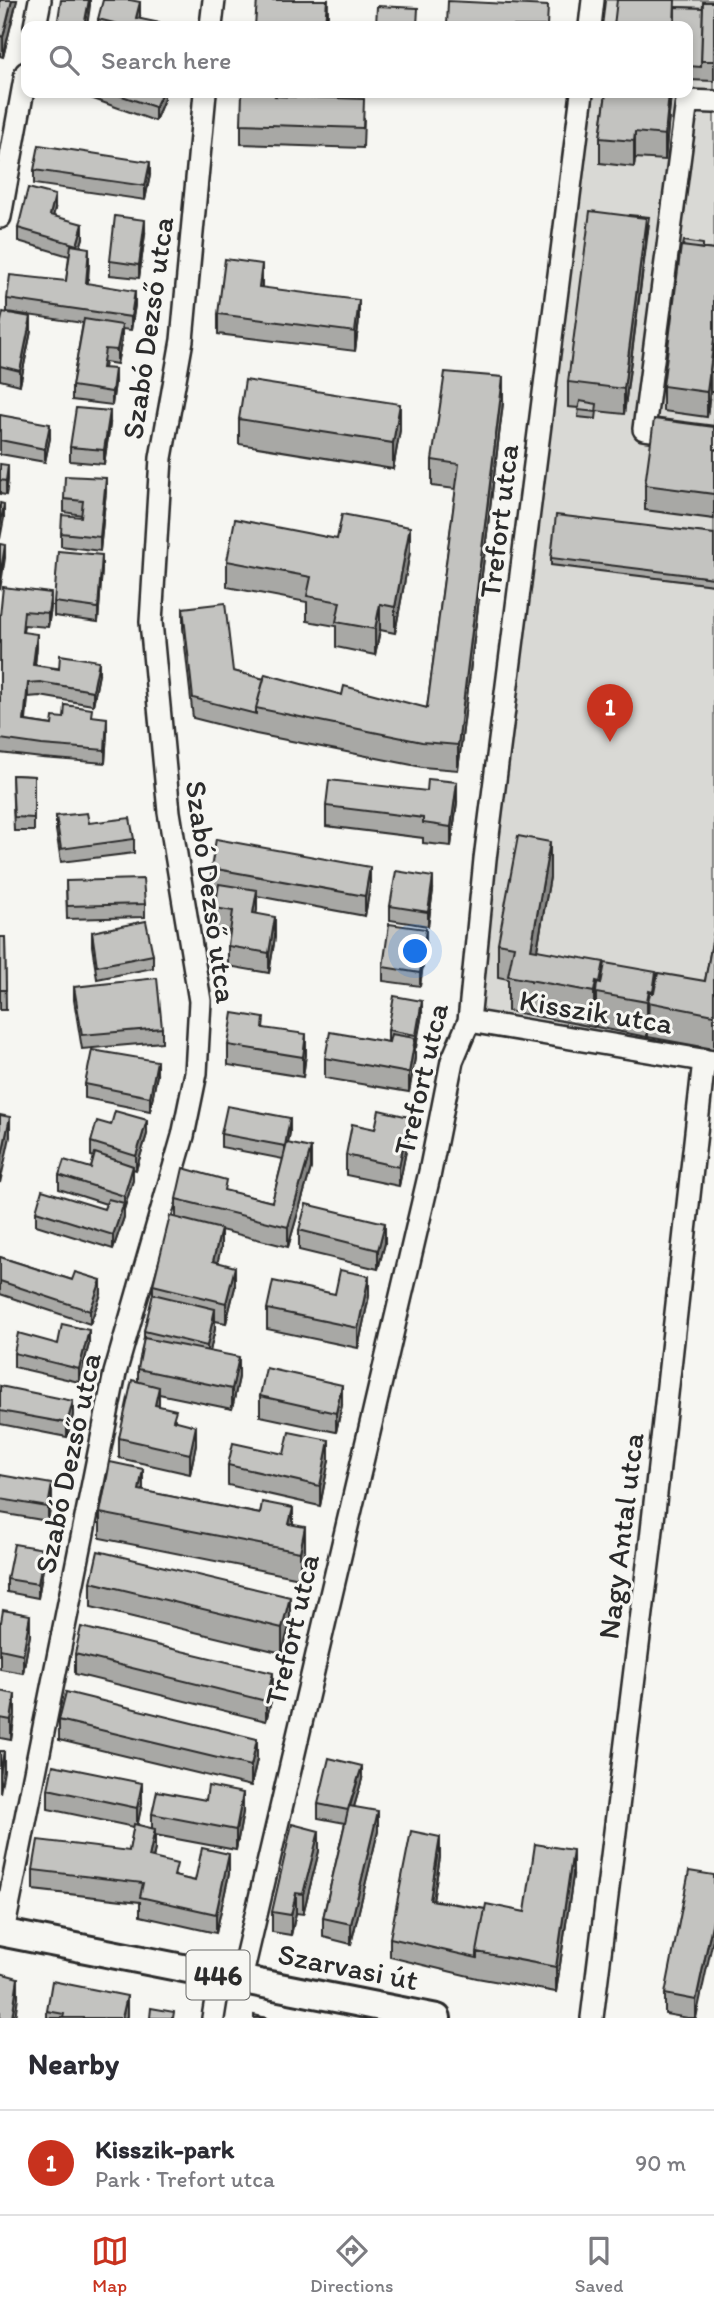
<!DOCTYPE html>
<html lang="en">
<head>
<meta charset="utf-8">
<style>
  body { margin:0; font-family:Itim,sans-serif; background:#f2f2f3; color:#2b2b33 }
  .you { position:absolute; left:416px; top:952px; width:24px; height:24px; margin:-18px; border:5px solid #fff; border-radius:50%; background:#1a73e8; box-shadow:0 0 0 10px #1a73e833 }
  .badge { display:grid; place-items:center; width:46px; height:46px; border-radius:50%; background:#c8321e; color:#fff; font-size:23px; font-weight:700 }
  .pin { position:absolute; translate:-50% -58px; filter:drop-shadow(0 2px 4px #0008) }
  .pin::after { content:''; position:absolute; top:37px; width:24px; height:21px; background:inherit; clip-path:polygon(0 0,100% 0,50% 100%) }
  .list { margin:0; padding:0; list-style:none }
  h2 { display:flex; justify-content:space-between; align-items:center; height:91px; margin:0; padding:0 28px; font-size:30px }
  h2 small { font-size:23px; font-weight:400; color:#7c7c81 }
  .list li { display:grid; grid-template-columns:46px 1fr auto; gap:21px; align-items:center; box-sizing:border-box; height:105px; padding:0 28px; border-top:2px solid #e1e1e2 }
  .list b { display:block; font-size:26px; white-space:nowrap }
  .list p { margin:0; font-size:23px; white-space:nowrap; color:#7c7c81 }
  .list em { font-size:23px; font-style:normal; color:#7c7c81 }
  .icon { flex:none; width:38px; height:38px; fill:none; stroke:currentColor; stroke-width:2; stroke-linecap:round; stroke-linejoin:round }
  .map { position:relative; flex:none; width:714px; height:2018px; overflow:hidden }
  .search { position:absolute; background:#fff; box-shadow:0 4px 10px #0003; left:21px; right:21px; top:21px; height:77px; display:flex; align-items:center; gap:18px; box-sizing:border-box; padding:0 24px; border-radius:14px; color:#7c7c81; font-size:26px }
  .sheet { height:196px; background:#fff }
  nav { display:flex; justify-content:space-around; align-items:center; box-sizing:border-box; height:98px; border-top:2px solid #e1e1e2; background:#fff; font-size:19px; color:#7c7c81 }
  nav a { display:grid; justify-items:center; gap:4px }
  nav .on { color:#c8321e }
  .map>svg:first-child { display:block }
  .green { fill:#d9d9d5; stroke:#828280; stroke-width:2 }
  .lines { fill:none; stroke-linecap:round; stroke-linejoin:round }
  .minor-casing { stroke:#2b2b2b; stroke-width:26 }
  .major-casing { stroke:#2b2b2b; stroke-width:32 }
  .minor { stroke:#f6f6f2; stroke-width:21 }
  .major { stroke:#f6f6f2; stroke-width:26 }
  .wall { fill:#a8a8a5; stroke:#2b2b2b; stroke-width:2 }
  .shaded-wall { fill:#888886; stroke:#2b2b2b; stroke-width:2 }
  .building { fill:#c3c3c0; stroke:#2b2b2b; stroke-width:2 }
  .labels { text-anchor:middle; stroke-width:6; stroke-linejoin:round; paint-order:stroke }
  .shield { fill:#f6f6f2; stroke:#686867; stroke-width:2 }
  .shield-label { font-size:28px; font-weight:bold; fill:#2b2b2b }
  .street-label { font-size:30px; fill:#2b2b2b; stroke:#f6f6f2 }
</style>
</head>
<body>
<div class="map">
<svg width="714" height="2018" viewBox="0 0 714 2018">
  <rect width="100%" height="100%" fill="#f6f6f2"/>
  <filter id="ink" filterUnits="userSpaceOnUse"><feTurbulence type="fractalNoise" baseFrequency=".0143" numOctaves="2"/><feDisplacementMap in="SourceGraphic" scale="14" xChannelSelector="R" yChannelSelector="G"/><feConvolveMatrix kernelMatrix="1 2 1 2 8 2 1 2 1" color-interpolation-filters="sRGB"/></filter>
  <g filter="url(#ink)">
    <path class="green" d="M598,0H714V1059L474,1018L587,93H688V26H595Z"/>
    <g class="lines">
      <defs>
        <path id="minor" d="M35,26L40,0
          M211,26L214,0
          M590,26L593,0
          M714,102L687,101L644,429L714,438
          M0,217L26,73
          M469,1021L714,1062
          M3,1932L115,1373L183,1136L196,1073L200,1001L169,812L151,622L161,458L182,340L205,93
          M241,1979L430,1172L452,1061L469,1021L485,859L582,93
          M213,2018L220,1975
          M592,2018L650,1548L704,1060"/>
        <path id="major" d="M0,1932L437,2018"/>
      </defs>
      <use href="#minor" class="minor-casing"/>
      <use href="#major" class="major-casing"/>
      <use href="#minor" class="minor"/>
      <use href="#major" class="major"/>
    </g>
    <path class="wall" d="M0,0H17L3,57L0,56Z
      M328,0L327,26H255Z
      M714,2V81L688,80V26L675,7L703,8Z
      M140,16L139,19L170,26H98V19Z
      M85,93H164V99L155,121L85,96Z
      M606,93H671L665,160L635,158L634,167L600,163V138Z
      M276,96L364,119L363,148L241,144V124Z
      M34,170L150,175L145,200L34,184Z
      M55,209L53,216L83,238L80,247L89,262L88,284L135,305L131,330L122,329V338L117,364L105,362L104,368L115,383L112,405L72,400V386L83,323L7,312V299L66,281L69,256L18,241V228Z
      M649,224L624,414L597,411L596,419L578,417L579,408L568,407V382Z
      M145,234L139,278L110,275V261Z
      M703,249L714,250V392H710L707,417L663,411V386Z
      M262,284V288L359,320L355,351L218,334V314Z
      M0,326L31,331L20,385L0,380Z
      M503,403L458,770L422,767L256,734L193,718L183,628V608L233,671L264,679L342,695L427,708L456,489L432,486V460Z
      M0,415L50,438L45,462L0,454V456Z
      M239,419L400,430L393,469L239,444Z
      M110,424L104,464L70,461V447Z
      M714,427V519L645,510V485Z
      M0,464L8,479L6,495L0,494Z
      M106,491L100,551L61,546V533L81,517L82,515L64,512V499Z
      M714,534V585L551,565V558Z
      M410,552L395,633L380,630L375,655L336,647V626L307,621V602L227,587V561Z
      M102,569L98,622L54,616V602Z
      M51,607L48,627L24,625L23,633L37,647L35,665L99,674L93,705L40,696L28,697L26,721L52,725L64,718L92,716L107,732L105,763L42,758L0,753V616Z
      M12,775L34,776V831H14Z
      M457,802L451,846L423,843V838L326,826V806Z
      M56,816L89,823L134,839V853L61,862L56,830Z
      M211,868L370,887L365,916L257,896L256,914L275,937L269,973L228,966V946L230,931L215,928V908L218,889L211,888Z
      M550,877L537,950L604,971L656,981H705L714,931V1049L648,1037V1029L647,1037L596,1027V1019L594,1027L508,1011V979L498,977V943Z
      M66,881L145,904V917L67,919Z
      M433,890L428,926L390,920V906Z
      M92,932L153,955V968L97,979L92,946Z
      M0,937H5L6,1010H0Z
      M426,943L420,986L383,981V967Z
      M74,987L162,1028V1042L82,1049L74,1000Z
      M422,1014L415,1048V1058L409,1092L325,1078V1058L388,1042V1030Z
      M264,1028L306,1054L303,1077L228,1065V1045Z
      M157,1075L150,1111L85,1098V1084Z
      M111,1125L147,1134L136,1170L133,1169V1180L124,1209V1217L113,1249L36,1225V1211L104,1209L106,1204L59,1189V1175L91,1168L94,1157L91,1156V1142Z
      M290,1132L288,1143L311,1168L288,1247L221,1230V1248L217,1262L235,1287L226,1323L215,1321V1329L210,1351L239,1377L232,1409L159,1394V1406L176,1420L196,1445L190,1474L119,1458V1438L138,1382V1369L144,1339V1331L153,1296V1285L176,1217V1199L226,1191L272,1202L283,1159L221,1147V1134Z
      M409,1136L399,1186L346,1175V1155Z
      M299,1230L385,1243L378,1269L299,1250Z
      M0,1257L72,1280L101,1294L90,1324L0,1294Z
      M369,1296L358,1348L267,1329V1309Z
      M58,1344H89L79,1382L14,1367V1353Z
      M0,1386L73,1415L67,1437L0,1424Z
      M260,1396L342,1405L336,1432L260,1416Z
      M284,1454L329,1460L320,1506L228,1485V1465Z
      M0,1475L52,1498L48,1521L0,1513Z
      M143,1491L260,1514L293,1525L305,1552L300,1578L100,1538V1513Z
      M44,1563L38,1598L7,1592V1579Z
      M91,1582L290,1623L282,1653L91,1607Z
      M0,1622L30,1635L23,1673L0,1669Z
      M75,1654L273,1693L266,1721L75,1674Z
      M0,1691L15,1714L11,1740L0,1738Z
      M59,1720L257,1759L251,1786L59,1740Z
      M362,1779L354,1807L378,1831L351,1944L323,1937V1918L345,1823L318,1818V1804Z
      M48,1789L142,1803L137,1825L152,1829V1814L243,1812L236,1850L155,1835V1849L153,1858L177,1877L195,1881L229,1874L216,1933L140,1916V1902L33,1890V1870L129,1851L134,1827L48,1809Z
      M319,1851L303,1914L296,1913L291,1935L272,1932V1912Z
      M440,1857L433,1900L485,1909L525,1912L573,1876L556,1992L477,1978L390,1957V1938Z
      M714,1875L696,2018H688L665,2014V1994Z
      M47,2011L127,2016L126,2018H47Z"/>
    <path class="shaded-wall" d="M12,0H17L3,57V37Z
      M89,0H90V6L87,26H84Z
      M327,0L328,13L327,26H325Z
      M140,2V16L137,26L136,18Z
      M162,93H164V99L155,121V107Z
      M669,93H671L665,160V135Z
      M635,132V158L634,167V141Z
      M150,162V175L145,200V186Z
      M55,195V209L50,229V215Z
      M646,218V243L624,414V389Z
      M145,220V234L139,278V265Z
      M83,224V238L77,258V245Z
      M89,248V262L86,297V283Z
      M262,264V284L259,307V287Z
      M135,291V305L131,330V317Z
      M359,300V320L355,351V332Z
      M31,317V331L20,385V371Z
      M122,325V338L117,364V350Z
      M714,339L710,372V392L707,417V392Z
      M115,369V383L112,405V392Z
      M503,377V403L458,770V745Z
      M400,404V430L393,469V443Z
      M110,411V424L104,464V450Z
      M50,424V438L45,462V449Z
      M8,465V479L6,495V481Z
      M106,478V491L100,551V537Z
      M4,504V518L0,539V526Z
      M410,527V552L395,633V607Z
      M5,545V558L0,590V577Z
      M102,555V569L98,622V608Z
      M51,593V607L48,627V613Z
      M380,604V630L375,655V629Z
      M37,634V647L33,678V665Z
      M99,661V674L93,705V691Z
      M28,683V697L24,734V721Z
      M107,718V732L105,763V750Z
      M457,782V802L451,846V827Z
      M550,842V877L531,983V949Z
      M370,867V887L365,916V896Z
      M433,877V890L428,926V912Z
      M257,890V910L253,933V913Z
      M275,917V937L269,973V953Z
      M426,929V943L420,986V973Z
      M596,981V1019L594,1027V992Z
      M649,991L648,1029L647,1037V1002Z
      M422,1001V1014L416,1048V1035Z
      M306,1034V1054L303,1077V1057Z
      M415,1038V1058L409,1092V1073Z
      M157,1061V1075L150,1111V1097Z
      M10,1117V1137L0,1183V1164Z
      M409,1117V1136L399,1186V1167Z
      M290,1118V1132L285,1160V1146Z
      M147,1120V1134L136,1170V1156Z
      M311,1148V1168L288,1247V1227Z
      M133,1166V1180L124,1210V1196Z
      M124,1203V1217L113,1249V1235Z
      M385,1223V1243L378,1269V1250Z
      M221,1229V1248L213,1281V1261Z
      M235,1267V1287L226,1323V1303Z
      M369,1276V1296L358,1348V1328Z
      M101,1280V1294L90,1324V1311Z
      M215,1309V1329L207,1365V1346Z
      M89,1330V1344L79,1382V1369Z
      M239,1357V1377L232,1409V1389Z
      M342,1385V1405L336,1432V1413Z
      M159,1387V1406L155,1405Z
      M73,1401V1415L67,1437V1423Z
      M196,1426V1445L190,1474V1454Z
      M329,1440V1460L320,1506V1486Z
      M143,1469V1494L139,1490Z
      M52,1484V1498L48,1521V1507Z
      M293,1508V1534L289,1524Z
      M305,1527V1552L300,1578V1552Z
      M44,1549V1563L38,1598V1584Z
      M290,1597V1623L282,1653V1628Z
      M30,1615V1635L23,1673V1654Z
      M273,1673V1693L266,1721V1701Z
      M15,1694V1714L11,1740V1720Z
      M257,1739V1759L251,1786V1766Z
      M4,1751V1771L0,1793V1773Z
      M362,1766V1779L349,1824V1810Z
      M142,1783V1803L137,1828V1808Z
      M243,1793V1812L236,1850V1830Z
      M378,1811V1831L351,1944V1924Z
      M155,1829V1849L149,1877V1857Z
      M319,1831V1851L303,1914V1894Z
      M440,1837V1857L430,1920V1900Z
      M573,1850V1876L556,1992V1967Z
      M229,1854V1874L216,1933V1914Z
      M296,1893V1913L291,1935V1915Z
      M714,1915V1935L696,2018V2000Z
      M18,1978V1997L15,2018H12Z
      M127,1996V2016L126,2018H122Z"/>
    <path class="building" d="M0,0H12L3,37L0,36Z
      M61,0H89L84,26H57Z
      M103,0H130L140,2L136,18L170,25V26H126L98,19Z
      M257,0H327L325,24L289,22V26H255Z
      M617,0H675L674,26H614Z
      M448,1L548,6L547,26H447Z
      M703,2H714V61H701Z
      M377,6L418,8L417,26H376Z
      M675,7L703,8L701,67L688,66V26H675Z
      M113,93H162L155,107Z
      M242,93H276L275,96L364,99L363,128L241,124Z
      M606,93H669L665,135L635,132L634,141L600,138Z
      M39,145L150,162L145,186L34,170Z
      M28,188L55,195L50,215L83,224L77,245L18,228Z
      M590,211L646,218L624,389L568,382Z
      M629,215L649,217L646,236V218L628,216Z
      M115,216L145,220L139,265L110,261Z
      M684,241L703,244V249L683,246Z
      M71,245L89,248L86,283L135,291L131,317L7,299L10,275L66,281Z
      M681,246L714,250V339L707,392L663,386Z
      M225,259L262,264L259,287L359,300L355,332L218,314Z
      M3,312L31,317L20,371L0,366V326Z
      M84,319L122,325L117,350L105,349L102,368L115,369L112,392L72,386Z
      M714,345V372H710Z
      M445,372L503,377L458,745L422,742L256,708L265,674L342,695L344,686L427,708L459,464L432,460Z
      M245,380L400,404L393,443L239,419Z
      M580,401L597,404L596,412L578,410Z
      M76,408L110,411L104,450L70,447Z
      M0,415L50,424L45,449L0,440V443Z
      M654,419L714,427V494L645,485Z
      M0,464L8,465L6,481L0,480Z
      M65,476L106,478L100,537L61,533L62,515L81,517L83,501L64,499Z
      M0,503L4,504L0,526Z
      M342,514L410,527L395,607L380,604L375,629L336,622L340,602L307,596L311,577L227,561L235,519L337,539Z
      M556,515L714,534V578L551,558Z
      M0,544L5,545L0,577Z
      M58,551L102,555L98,608L54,602Z
      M3,587L51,593L48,613L24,611L22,632L37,634L33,665L59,669L60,655L99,661L93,691L40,682L28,683L24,721L52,725L53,717L64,718L65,705L92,709L91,716L107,718L105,750L42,745L0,739V616Z
      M225,603L233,671L264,679L256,708V714L193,698L183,608Z
      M12,775L34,776V818L14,817Z
      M428,779L457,782L451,827L423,823V818L326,806L329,780L427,791Z
      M87,813L89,823L130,818L134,839L61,849L56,816Z
      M518,836L550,842L531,949L604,962L600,982L596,981L594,992L508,976L514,946L498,943Z
      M216,839L370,867L365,896L211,868Z
      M396,871L433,877L428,912L390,906Z
      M143,879L145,904L67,906L66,881Z
      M219,884L257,890L253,913L275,917L269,953L228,946L233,911L215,908Z
      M146,921L153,955L97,966L92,932Z
      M389,924L426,929L420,973L383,967Z
      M714,931V1015L648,1002L650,993H654L658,973L705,981Z
      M0,937H5L6,990H0Z
      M605,963L656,972L653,992L649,991L647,1002L596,993L597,983L601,984Z
      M157,978L162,1028L82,1035L74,987Z
      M394,996L422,1001L416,1035L388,1030Z
      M233,1013L264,1018L263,1028L306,1034L303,1057L228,1045Z
      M330,1032L389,1042L391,1034L415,1038L409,1073L325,1058Z
      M92,1050L157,1061L150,1097L85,1084Z
      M227,1106L290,1118L285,1146L221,1134Z
      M379,1110L409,1117L399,1167L346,1155L352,1124L375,1129Z
      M115,1111L147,1120L136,1156L91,1142L97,1121L111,1125Z
      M0,1115L10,1117L0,1164Z
      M287,1143L311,1148L288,1227L176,1199L183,1168L226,1180L224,1190L272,1202Z
      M95,1153L133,1166L124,1196L59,1175L64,1160L91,1168Z
      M42,1190L104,1209L108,1199L124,1203L113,1235L36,1211Z
      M306,1204L385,1223L378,1250L299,1230Z
      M170,1216L221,1229L213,1261L235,1267L226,1303L153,1285Z
      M0,1257L72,1280L75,1272L101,1280L90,1311L0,1281Z
      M340,1270L369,1276L358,1328L267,1309L273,1281L335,1294Z
      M153,1294L215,1309L207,1346L144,1331Z
      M62,1324L89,1330L79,1369L14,1353L18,1333L58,1344Z
      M144,1338L239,1357L232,1389L138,1369Z
      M266,1368L342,1385L336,1413L260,1396Z
      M132,1380L159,1387L155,1405L176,1410L173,1420L196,1426L190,1454L119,1438Z
      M0,1386L73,1401L67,1423L0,1411Z
      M289,1432L329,1440L320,1486L228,1465L233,1443L284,1454Z
      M110,1462L143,1469L139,1490L260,1514L262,1502L293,1508L289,1524L305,1527L300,1552L100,1513Z
      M0,1475L52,1484L48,1507L0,1499Z
      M14,1544L44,1549L38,1584L7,1579Z
      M98,1551L290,1597L282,1628L91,1582Z
      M3,1610L30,1615L23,1654L0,1649V1622H1Z
      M81,1627L273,1673L266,1701L75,1654Z
      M0,1691L15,1694L11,1720L0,1718Z
      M66,1692L257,1739L251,1766L59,1720Z
      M0,1751H4L0,1773Z
      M329,1758L362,1766L348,1810L318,1804Z
      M53,1765L142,1783L137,1808L48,1789Z
      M208,1786L243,1793L236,1830L152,1814L157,1791L206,1800Z
      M349,1806L378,1811L351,1924L323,1918Z
      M134,1824L155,1829L149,1857L177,1864L174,1876L195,1881L202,1848L229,1854L216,1914L140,1897L143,1883L33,1870L38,1840L129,1851Z
      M292,1824L319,1831L303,1894L296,1893L291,1915L272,1912Z
      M411,1831L440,1837L430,1900L485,1909L477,1952V1958L390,1938Z
      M535,1844L573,1850L556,1967L477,1952L486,1904L525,1912Z
      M689,1871L714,1875V1915L696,2000L665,1994Z
      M0,1973L18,1978L12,2018H0Z
      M52,1981L127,1996L122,2018H63L64,2014L47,2011Z
      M151,2008L174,2012L173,2018H150Z
      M254,2015L267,2018H254Z"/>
  </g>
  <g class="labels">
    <rect class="shield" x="186.5" y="1950.5" width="63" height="49" rx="5"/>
    <g class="shield-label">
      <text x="218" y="1985">446</text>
    </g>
    <g class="street-label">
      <text transform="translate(148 328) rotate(-82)" y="10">Szabó Dezső utca</text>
      <text transform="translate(499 521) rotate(-83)" y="10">Trefort utca</text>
      <text transform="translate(211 892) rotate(82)" y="10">Szabó Dezső utca</text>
      <text transform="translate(596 1012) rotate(9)" y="10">Kisszik utca</text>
      <text transform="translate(421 1079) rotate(-77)" y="10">Trefort utca</text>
      <text transform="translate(68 1463) rotate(-78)" y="10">Szabó Dezső utca</text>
      <text transform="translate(621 1536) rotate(-83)" y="10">Nagy Antal utca</text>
      <text transform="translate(292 1630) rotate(-77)" y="10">Trefort utca</text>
      <text transform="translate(348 1967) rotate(11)" y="10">Szarvasi út</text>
    </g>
  </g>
</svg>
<div class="you"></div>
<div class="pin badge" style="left:610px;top:742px">1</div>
<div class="search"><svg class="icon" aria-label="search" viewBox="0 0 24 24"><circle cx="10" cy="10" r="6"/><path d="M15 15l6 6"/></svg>Search here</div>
</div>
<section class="sheet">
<h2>Nearby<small></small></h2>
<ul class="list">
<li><span class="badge">1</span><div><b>Kisszik-park</b><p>Park · Trefort utca</p></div><em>90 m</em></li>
</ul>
</section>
<nav>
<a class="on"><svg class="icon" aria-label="map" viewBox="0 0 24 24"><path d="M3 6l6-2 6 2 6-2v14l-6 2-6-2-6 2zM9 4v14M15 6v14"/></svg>Map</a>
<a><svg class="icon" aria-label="directions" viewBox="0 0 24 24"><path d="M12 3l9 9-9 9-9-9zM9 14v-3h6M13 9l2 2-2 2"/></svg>Directions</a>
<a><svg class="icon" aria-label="saved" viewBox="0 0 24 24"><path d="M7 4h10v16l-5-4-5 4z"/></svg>Saved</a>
</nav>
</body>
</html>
